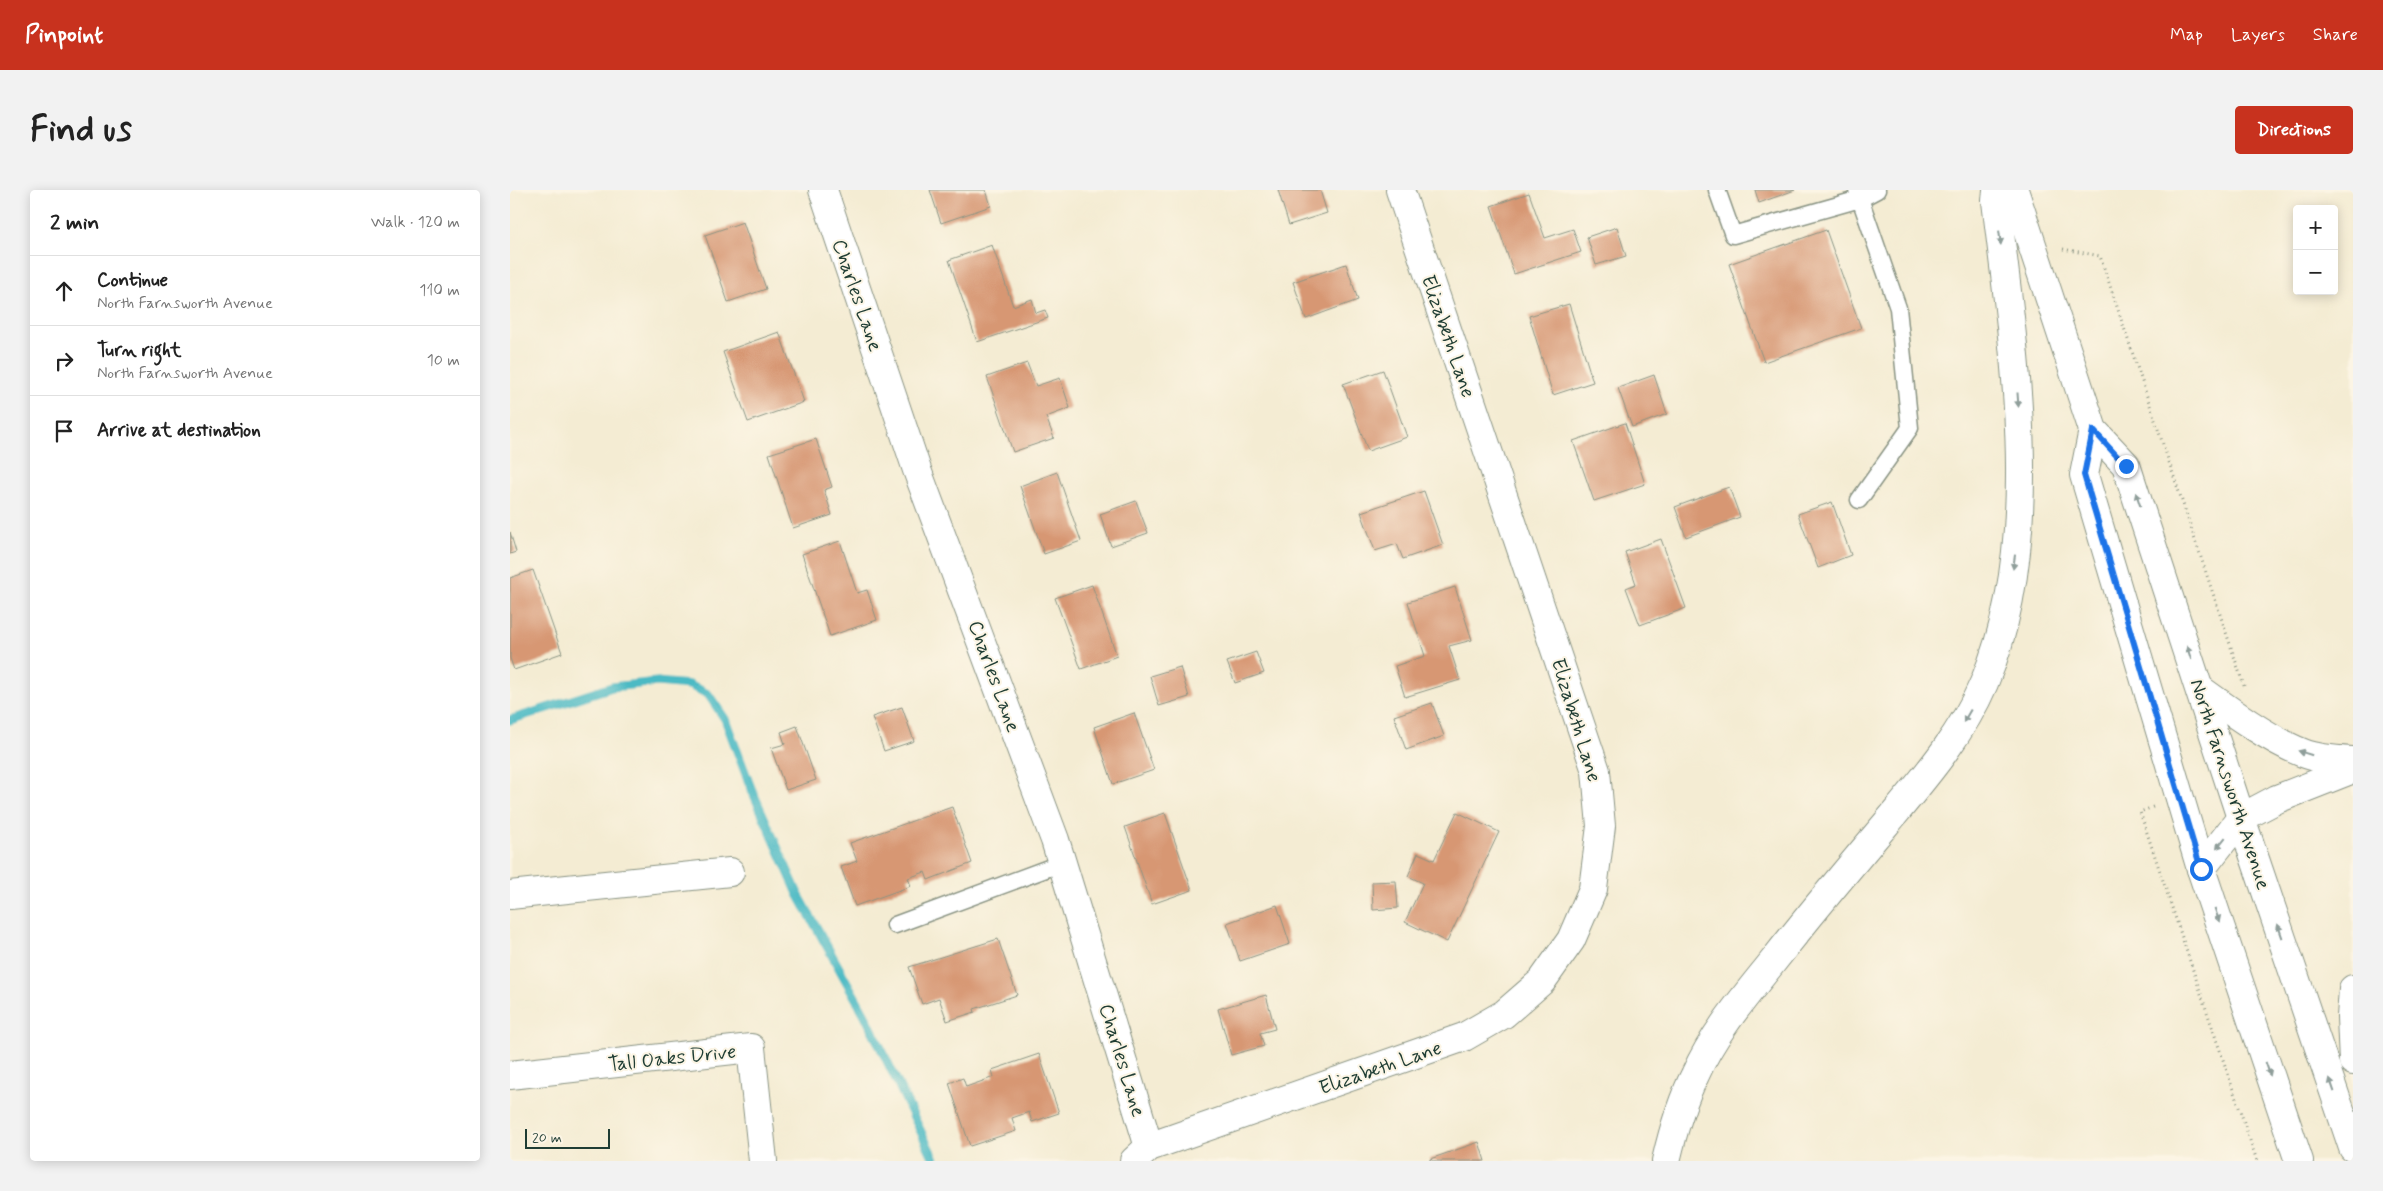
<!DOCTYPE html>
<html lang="en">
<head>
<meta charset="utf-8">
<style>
  body { margin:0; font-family:Mynerve,sans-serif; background:#f2f2f2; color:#222 }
  .controls { position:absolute; right:15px; top:15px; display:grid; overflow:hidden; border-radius:5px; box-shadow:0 2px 12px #0003 }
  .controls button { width:45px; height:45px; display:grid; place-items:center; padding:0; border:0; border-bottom:1px solid #e0e0e0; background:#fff; color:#222; font:25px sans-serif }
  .scale { position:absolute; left:15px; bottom:12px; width:85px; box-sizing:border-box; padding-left:5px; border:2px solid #1f3d34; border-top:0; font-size:14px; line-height:18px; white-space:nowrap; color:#1f3d34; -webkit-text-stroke:4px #fcf5e5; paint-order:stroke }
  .stop { position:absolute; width:15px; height:15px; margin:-11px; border:4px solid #1a73e8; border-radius:50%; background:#fff }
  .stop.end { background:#1a73e8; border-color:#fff; box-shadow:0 1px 5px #0008 }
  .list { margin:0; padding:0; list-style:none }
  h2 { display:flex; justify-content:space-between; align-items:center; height:65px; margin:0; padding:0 20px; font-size:21px }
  h2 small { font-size:16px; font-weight:400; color:#767676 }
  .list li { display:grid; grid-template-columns:32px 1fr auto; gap:15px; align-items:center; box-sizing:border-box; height:70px; padding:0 20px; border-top:1px solid #e0e0e0 }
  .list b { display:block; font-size:19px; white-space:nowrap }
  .list p { margin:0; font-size:16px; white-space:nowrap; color:#767676 }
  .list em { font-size:16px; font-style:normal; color:#767676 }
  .icon { flex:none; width:28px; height:28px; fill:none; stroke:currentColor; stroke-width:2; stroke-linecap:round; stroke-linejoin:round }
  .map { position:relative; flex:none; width:1843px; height:971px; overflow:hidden; border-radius:5px }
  header { display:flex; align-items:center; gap:30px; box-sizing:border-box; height:70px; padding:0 25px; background:#c8321e; color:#fff }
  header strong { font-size:24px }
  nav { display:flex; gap:28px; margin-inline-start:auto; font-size:18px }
  .intro { display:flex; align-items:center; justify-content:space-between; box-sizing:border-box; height:120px; padding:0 30px }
  h1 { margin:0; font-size:35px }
  .button { padding:12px 22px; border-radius:5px; background:#c8321e; color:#fff; font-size:18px; font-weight:700 }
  main { display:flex; gap:30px; padding:0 30px }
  aside { flex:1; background:#fff; border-radius:5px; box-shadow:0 2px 12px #0003 }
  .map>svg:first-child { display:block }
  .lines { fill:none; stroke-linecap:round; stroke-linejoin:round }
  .stream { stroke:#4bbac4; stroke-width:9 }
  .building { fill:#d79773 }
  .lane-casing { stroke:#8a9484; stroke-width:19 }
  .street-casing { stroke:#8a9484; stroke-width:30 }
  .secondary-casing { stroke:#8a9484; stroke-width:30 }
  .highway-casing { stroke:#8a9484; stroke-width:30 }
  .path { stroke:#8a9484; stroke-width:3; stroke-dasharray:1 4; stroke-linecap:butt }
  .lane { stroke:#fff; stroke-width:16 }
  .street { stroke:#fff; stroke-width:28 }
  .secondary { stroke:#fff; stroke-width:28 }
  .highway { stroke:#fff; stroke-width:28 }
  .oneway { fill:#8f9e9a }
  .route { stroke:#1a73e8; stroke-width:6 }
  .labels { text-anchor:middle; stroke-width:4; stroke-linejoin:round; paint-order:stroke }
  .street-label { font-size:20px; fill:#1f3d34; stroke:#fcf5e5 }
</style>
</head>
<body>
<header>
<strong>Pinpoint</strong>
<nav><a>Map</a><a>Layers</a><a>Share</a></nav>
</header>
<div class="intro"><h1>Find us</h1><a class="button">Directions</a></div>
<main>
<aside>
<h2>2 min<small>Walk · 120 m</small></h2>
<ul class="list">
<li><svg class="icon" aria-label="ahead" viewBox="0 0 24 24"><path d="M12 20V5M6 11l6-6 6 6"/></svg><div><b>Continue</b><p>North Farnsworth Avenue</p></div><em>110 m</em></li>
<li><svg class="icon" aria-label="right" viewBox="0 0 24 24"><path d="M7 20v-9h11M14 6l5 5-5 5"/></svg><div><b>Turn right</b><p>North Farnsworth Avenue</p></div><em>10 m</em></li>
<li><svg class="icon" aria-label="arrive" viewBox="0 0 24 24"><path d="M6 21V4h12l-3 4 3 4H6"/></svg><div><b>Arrive at destination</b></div></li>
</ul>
</aside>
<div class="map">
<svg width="1843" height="971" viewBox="0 0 1843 971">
  <rect width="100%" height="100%" fill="#fcf5e5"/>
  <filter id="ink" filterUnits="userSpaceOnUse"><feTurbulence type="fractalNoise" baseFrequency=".02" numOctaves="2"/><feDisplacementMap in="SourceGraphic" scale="10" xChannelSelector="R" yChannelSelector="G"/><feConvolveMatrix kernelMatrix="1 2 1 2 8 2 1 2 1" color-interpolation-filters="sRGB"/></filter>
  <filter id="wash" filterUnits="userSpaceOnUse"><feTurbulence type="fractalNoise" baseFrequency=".0096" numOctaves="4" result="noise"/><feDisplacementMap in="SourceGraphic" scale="20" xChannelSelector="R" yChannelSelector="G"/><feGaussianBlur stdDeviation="1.12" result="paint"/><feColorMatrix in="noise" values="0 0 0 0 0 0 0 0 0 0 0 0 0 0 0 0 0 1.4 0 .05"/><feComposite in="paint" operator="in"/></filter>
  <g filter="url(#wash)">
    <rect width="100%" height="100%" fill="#f4ecd3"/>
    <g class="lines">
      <path class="stream" d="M0,530L102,497L147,492L179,495L198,504L215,529L241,598L288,704L355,825L425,971"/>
    </g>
    <g id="blocks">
      <path class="building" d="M420,0H476L481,16L431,33Z
        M768,0H810L817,23L779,35Z
        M1245,0H1285L1249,13Z
        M1019,3L1035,48L1063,39L1071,62L1004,84L981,16Z
        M233,32L256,99L218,112L195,45Z
        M1107,37L1116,66L1086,75L1077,47Z
        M1316,40L1351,138L1254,172L1219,74Z
        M482,55L503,116L522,109L526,123L535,120L538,128L467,152L439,70Z
        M836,74L848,110L796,129L783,92Z
        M1059,114L1083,192L1043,205L1019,126Z
        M269,142L294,212L238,232L213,162Z
        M517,173L526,196L550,188L560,218L536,227L544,248L503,262L477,187Z
        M873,180L897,247L858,261L833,194Z
        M1144,185L1157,224L1122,237L1108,198Z
        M1115,233L1135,294L1084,311L1063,251Z
        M306,249L322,297L314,300L322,325L283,338L259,264Z
        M547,282L571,351L534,364L510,296Z
        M1219,297L1230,327L1176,347L1165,317Z
        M914,301L933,355L893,369L887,354L865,361L851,322Z
        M626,311L638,343L601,356L590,324Z
        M1322,312L1341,365L1308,378L1288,324Z
        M0,342L6,362L0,364Z
        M1151,349L1176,418L1130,435L1116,398L1126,394L1115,362Z
        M330,351L347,403L357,400L367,430L320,446L292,364Z
        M23,380L52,463L4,480L0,468V388Z
        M582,395L607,466L571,479L545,408Z
        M945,397L962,450L939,456L950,490L895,507L885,476L915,466L898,412Z
        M746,462L754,483L725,493L717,472Z
        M670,477L679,507L649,516L640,486Z
        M922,513L934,546L896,560L884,526Z
        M392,517L404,551L374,561L362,527Z
        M624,523L644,580L603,594L584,537Z
        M287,536L306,590L276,600L261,558L275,554L271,542Z
        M442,617L462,673L418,690L415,682L398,688L401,696L345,716L331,677L347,671L340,653Z
        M947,622L989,642L937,752L895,732L913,693L898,686L908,663L924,670Z
        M655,623L682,700L642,714L615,637Z
        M886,691L888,718L863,720L862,692Z
        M767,715L780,754L730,771L717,733Z
        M488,749L507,805L464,819L465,822L437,831L429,808L412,814L399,777Z
        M756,805L765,839L750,843L754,856L721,865L708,819Z
        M529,864L549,923L522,932L519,922L502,928L506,941L460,956L439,893L453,888L456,897L484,887L482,880Z
        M969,952L975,971H920V969Z"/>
    </g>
  </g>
  <g filter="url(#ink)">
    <use href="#blocks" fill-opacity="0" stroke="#8a9484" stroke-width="1"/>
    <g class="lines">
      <defs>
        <path id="lane" d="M1207,0L1223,45L1350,9L1367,0
          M1347,0L1388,118L1400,238L1349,310
          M385,735L552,673"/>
        <path id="street" d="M313,0L407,280L545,650L639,957
          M0,705L220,682
          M0,885L241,858L253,971
          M624,971L639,957L954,847L994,824L1032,791L1061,750L1083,699L1091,636L1086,581L890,0"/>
        <path id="secondary" d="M1504,0L1583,240L1616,275L1731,628L1843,958
          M1583,240L1574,285L1691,679L1789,971"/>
        <path id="highway" d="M1691,500C1720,521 1760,550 1793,563C1808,569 1827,570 1843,571
          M1691,679L1731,628L1767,609L1843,579
          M1843,799L1841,827L1843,871
          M1156,971C1163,941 1171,912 1185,885C1203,844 1233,809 1261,774C1298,727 1337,680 1376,634C1412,591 1452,545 1474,493C1535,349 1504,162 1486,11L1487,0"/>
      </defs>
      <use href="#lane" class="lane-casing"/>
      <use href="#street" class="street-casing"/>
      <use href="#secondary" class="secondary-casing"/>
      <use href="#highway" class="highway-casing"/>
      <path class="path" d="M1553,59L1590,66L1734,496
        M1643,617L1630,622L1747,971"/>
      <use href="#lane" class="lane"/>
      <use href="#street" class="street"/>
      <use href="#secondary" class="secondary"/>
      <use href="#highway" class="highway"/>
    </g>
    <defs><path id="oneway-solid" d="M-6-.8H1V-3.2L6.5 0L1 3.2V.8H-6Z" transform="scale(1.25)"/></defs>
    <g class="oneway">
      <use href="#oneway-solid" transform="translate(1490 48) rotate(83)"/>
      <use href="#oneway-solid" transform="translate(1508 210) rotate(86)"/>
      <use href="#oneway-solid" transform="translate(1628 309) rotate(-108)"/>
      <use href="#oneway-solid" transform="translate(1504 372) rotate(98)"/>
      <use href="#oneway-solid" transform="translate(1679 463) rotate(-108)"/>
      <use href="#oneway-solid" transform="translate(1457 526) rotate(120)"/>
      <use href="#oneway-solid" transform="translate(1795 563) rotate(-163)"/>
      <use href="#oneway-solid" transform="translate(1711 653) rotate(128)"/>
      <use href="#oneway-solid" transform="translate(1707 725) rotate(71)"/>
      <use href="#oneway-solid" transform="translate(1770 741) rotate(-109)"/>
      <use href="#oneway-solid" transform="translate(1758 879) rotate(71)"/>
      <use href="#oneway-solid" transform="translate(1822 895) rotate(-109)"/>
    </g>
  </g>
  <g class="lines" filter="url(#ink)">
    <path class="route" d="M1616,276L1583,240L1574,285L1691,679"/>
  </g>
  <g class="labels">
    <g class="street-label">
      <text transform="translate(348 105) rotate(71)" y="7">Charles Lane</text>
      <text transform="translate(939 146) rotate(71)" y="7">Elizabeth Lane</text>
      <text transform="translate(485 486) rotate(70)" y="7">Charles Lane</text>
      <text transform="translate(1067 530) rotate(73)" y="7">Elizabeth Lane</text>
      <text transform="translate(1721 594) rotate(72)" y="7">North Farnsworth Avenue</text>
      <text transform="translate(162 867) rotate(-6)" y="7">Tall Oaks Drive</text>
      <text transform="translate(613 870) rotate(73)" y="7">Charles Lane</text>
      <text transform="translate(870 877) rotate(-19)" y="7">Elizabeth Lane</text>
    </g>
  </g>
</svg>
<div class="controls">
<button>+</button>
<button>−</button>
</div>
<div class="scale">20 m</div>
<div class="stop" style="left:1691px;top:679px"></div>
<div class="stop end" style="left:1616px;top:276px"></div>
</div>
</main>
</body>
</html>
